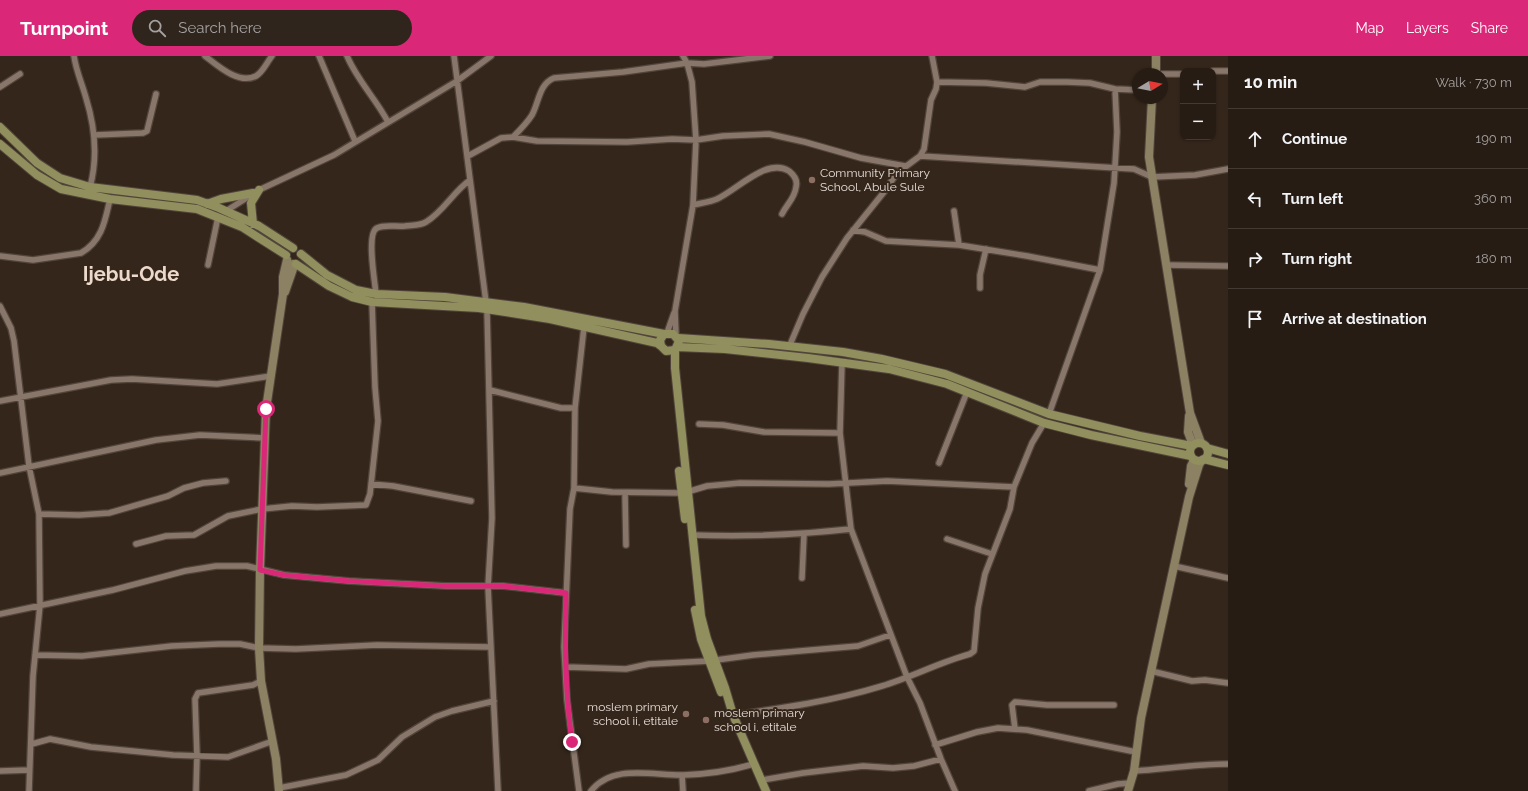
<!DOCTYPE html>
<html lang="en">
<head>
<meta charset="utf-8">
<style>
  body { margin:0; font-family:Raleway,sans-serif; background:#2f251d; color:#f1f3f6 }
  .controls { position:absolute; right:12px; top:12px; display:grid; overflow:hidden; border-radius:8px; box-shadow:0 1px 3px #0004 }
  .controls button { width:36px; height:36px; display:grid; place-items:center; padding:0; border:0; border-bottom:1px solid #433a34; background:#271c14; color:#f1f3f6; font:20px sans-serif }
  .compass { position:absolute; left:1132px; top:12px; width:36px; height:36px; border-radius:50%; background:#271c14; box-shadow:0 1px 3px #0004; rotate:80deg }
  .stop { position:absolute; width:12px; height:12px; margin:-9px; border:3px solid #db2777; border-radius:50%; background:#fff }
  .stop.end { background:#db2777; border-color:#fff; box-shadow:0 1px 4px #0008 }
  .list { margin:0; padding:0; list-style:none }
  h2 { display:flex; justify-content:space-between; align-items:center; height:52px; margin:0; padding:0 16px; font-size:17px }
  h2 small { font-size:13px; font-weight:400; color:#a4a1a0 }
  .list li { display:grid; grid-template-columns:26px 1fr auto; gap:12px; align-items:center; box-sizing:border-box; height:60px; padding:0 16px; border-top:1px solid #433a34 }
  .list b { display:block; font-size:15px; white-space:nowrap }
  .list em { font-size:13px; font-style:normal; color:#a4a1a0 }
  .icon { flex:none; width:22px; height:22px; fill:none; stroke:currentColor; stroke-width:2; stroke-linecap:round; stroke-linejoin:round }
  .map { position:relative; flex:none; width:1228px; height:735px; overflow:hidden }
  header { display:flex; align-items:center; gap:24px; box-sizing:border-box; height:56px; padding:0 20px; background:#db2777; color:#fff }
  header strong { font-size:19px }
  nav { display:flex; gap:22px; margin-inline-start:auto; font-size:14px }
  .search { width:280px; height:36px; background:#2f251d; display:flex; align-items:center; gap:10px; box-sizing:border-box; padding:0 14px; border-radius:22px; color:#a4a1a0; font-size:15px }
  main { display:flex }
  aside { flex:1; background:#271c14 }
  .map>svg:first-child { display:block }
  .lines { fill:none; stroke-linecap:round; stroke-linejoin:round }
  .street-casing { stroke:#51453b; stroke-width:8 }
  .secondary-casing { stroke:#51453b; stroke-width:10 }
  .primary-casing { stroke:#51453b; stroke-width:10 }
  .street { stroke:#88766a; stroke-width:5.5 }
  .secondary { stroke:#8c8263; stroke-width:8 }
  .primary { stroke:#918f5d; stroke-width:8 }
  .route { stroke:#db2777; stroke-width:5 }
  .education-dot { fill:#8d6e63; stroke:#34261b; stroke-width:1.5 }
  .labels { text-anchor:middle; stroke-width:4; stroke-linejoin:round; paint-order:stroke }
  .poi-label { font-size:12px; fill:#e7ddd6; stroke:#34261b; text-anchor:start }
  .town-label { font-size:20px; font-weight:bold; fill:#edd9cb; stroke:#34261b }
</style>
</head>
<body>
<header>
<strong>Turnpoint</strong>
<div class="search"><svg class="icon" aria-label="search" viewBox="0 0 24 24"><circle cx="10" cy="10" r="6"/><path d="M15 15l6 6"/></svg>Search here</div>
<nav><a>Map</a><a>Layers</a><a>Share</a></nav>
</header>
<main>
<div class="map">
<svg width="1228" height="735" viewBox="0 0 1228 735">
  <rect width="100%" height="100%" fill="#34261b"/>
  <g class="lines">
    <defs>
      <path id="street" d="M74,0C76,15 82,27 86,42C95,71 98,101 90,131
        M205,0C218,10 239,29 256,20C263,16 267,6 272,0
        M319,0L355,85
        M347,0C357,24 376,43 388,66
        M454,0C464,82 475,164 486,246
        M1213,15H1228
        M1156,18H1183
        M937,26L986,27L1025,31L1040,26H1067L1090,27L1115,33L1138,34
        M0,31L20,18
        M94,79L143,77L147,75L156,38
        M513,81L537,85L627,86L672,83L696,84L723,80L769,78L805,86L861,102L905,110
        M468,100L501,82L513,81C520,74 527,67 532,59C539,46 539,28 554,22L623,16L687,7L704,8L770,0
        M920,100L1134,113L1152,121L1195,119L1228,113
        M693,149C701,147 710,146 717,143C737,134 767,101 789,115C794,119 798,124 796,131C795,142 787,148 782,158
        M226,155L259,134L334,99L457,25L491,0
        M954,155L959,189
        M853,174L865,176L886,185L959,189L1027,200L1100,214
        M0,200L33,204L81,197C102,185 105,165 110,143
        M208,209L218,161
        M1166,209L1228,210
        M980,232V219L986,193
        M376,238C375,226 366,177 377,172C385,168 396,171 405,170C412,169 419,170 426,166C444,155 453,136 470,124
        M0,250L11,272L14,285L29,410L39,458L40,549L33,620L29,735
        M487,254L492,462L488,531L498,735
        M667,277L674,257
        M676,279L675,255L693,149L696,84L692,26L687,7L683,0
        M789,291L803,258L822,221L847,182L884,136L897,117L920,100L924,93L931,44L936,33L937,26L932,0
        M842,306L840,377L851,473L907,621L920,647L941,703L955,735
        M490,334L561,352H575
        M0,345L111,324L132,323L217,328L271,320
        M1049,358L1100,214L1114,127L1117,76L1115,33
        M699,368L723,369L764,376L840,377
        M939,407L967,336
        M0,417L156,384L200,379L265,382
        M371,428L393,430L471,445
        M574,432L612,436L681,437
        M687,436L707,430L740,427L829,428L887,425L1014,431
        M625,437L626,489
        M39,458L79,459L109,457L168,440L184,432L203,427L226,425
        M692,479C745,481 798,479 851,473
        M947,483L992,498
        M136,488L166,480L194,479L228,460L262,453L292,450L317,451L366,449L370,438L378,365L375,331L372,246
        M1174,510L1228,522
        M802,522L804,478
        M0,558L113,534L185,515L216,510H247L284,519L349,525L446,530H503L566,537
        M35,599L82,600L172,590L219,588H240L259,592L296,593L377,589L491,591
        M566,611L626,613L649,608L709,605L753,599L858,590L890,579
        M1151,615L1192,625L1205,624L1228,627
        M733,659C783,652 833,645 882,630C912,621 940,606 970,598L974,595L978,552L985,518L1010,453L1014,431L1032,387L1044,367
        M1015,673L1012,649L1015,646L1047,649H1114
        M32,688L50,683L91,691L173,699L228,701L273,685
        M935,689L977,676L998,672L1027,674L1136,696
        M0,715L29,714
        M1134,715C1165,713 1196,708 1228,708
        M682,719L683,735
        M762,724L803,717L863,710L893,712L914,710L941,703
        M279,732L346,719L378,704L402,681L435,661L452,655L494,645
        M196,735L197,700L195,643L198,637L205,636L253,629L261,625
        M579,735L567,644L564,591L570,453L574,432L575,352L584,271
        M591,735C613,707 654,720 684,719C708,718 726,716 750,709
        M1089,735L1118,728L1131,727"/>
      <path id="secondary" d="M1156,18V0
        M1152,42L1149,101L1190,357L1201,387
        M285,236L293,213V208
        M1189,360L1188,376L1193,389
        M1189,428L1191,410L1194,404
        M279,735L276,703L261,625L259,592L260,514L266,353L283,238V221L287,204
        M1128,735L1134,715L1141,662L1189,441L1199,409L1202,404"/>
      <path id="primary" d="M0,71L37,107L60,122L90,131L197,144L219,152L259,170L293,192
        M0,88L37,119L61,133L110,143L197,153L242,171L286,199
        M207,148L221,143L253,137
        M253,168L251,147L259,134
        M301,198L327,219L356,234L376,238L445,241L524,251L664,278
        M296,208L329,230L352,241L372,246L479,252L550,263L657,287L661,290
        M678,282L769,288L843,296L882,303L945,318L1049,358L1140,380L1192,390
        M677,291L725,293L808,302L889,313L947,328L1044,367L1091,379L1191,400
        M675,294L666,295L661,290L660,284L664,278H673L679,285L675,294V312L701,560L707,583L725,632L733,659L766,735
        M1190 396a9 9 0 1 1 18 0a9 9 0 1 1-18 0Z
        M1207,392L1228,398
        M1204,403L1228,409
        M679,415L685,463
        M695,554L701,583L721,636"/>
    </defs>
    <use href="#street" class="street-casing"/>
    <use href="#secondary" class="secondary-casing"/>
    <use href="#primary" class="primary-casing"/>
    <use href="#street" class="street"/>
    <use href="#secondary" class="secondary"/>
    <use href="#primary" class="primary"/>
  </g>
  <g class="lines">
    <path class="route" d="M266,353L260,514L284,519L349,525L446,530H503L566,537C565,587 565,636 572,686"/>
  </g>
  <g class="education-dot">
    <circle cx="812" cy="124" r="4"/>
    <circle cx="686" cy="658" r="4"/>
    <circle cx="706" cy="664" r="4"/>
  </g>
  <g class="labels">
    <g class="poi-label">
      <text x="820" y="121">Community Primary<tspan x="820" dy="14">School, Abule Sule</tspan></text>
      <text x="678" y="655" text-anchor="end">moslem primary<tspan x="678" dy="14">school ii, etitale</tspan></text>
      <text x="714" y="661">moslem primary<tspan x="714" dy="14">school i, etitale</tspan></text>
    </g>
    <g class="town-label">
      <text x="131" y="225">Ijebu-Ode</text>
    </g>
  </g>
</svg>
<div class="controls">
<button>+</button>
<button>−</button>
</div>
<svg class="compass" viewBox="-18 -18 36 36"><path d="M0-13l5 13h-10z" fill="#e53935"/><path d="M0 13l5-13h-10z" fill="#a4a1a0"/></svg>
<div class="stop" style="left:266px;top:353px"></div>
<div class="stop end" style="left:572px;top:686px"></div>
</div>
<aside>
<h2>10 min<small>Walk · 730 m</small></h2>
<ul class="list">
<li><svg class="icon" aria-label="ahead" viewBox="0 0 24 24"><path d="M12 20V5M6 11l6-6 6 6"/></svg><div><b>Continue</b></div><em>190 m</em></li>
<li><svg class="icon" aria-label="left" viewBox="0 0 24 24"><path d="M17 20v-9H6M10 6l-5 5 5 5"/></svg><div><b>Turn left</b></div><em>360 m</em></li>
<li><svg class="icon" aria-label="right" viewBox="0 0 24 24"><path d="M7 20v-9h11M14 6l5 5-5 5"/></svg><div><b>Turn right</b></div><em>180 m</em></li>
<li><svg class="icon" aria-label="arrive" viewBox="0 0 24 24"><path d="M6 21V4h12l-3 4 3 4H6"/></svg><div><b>Arrive at destination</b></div></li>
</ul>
</aside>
</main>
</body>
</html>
